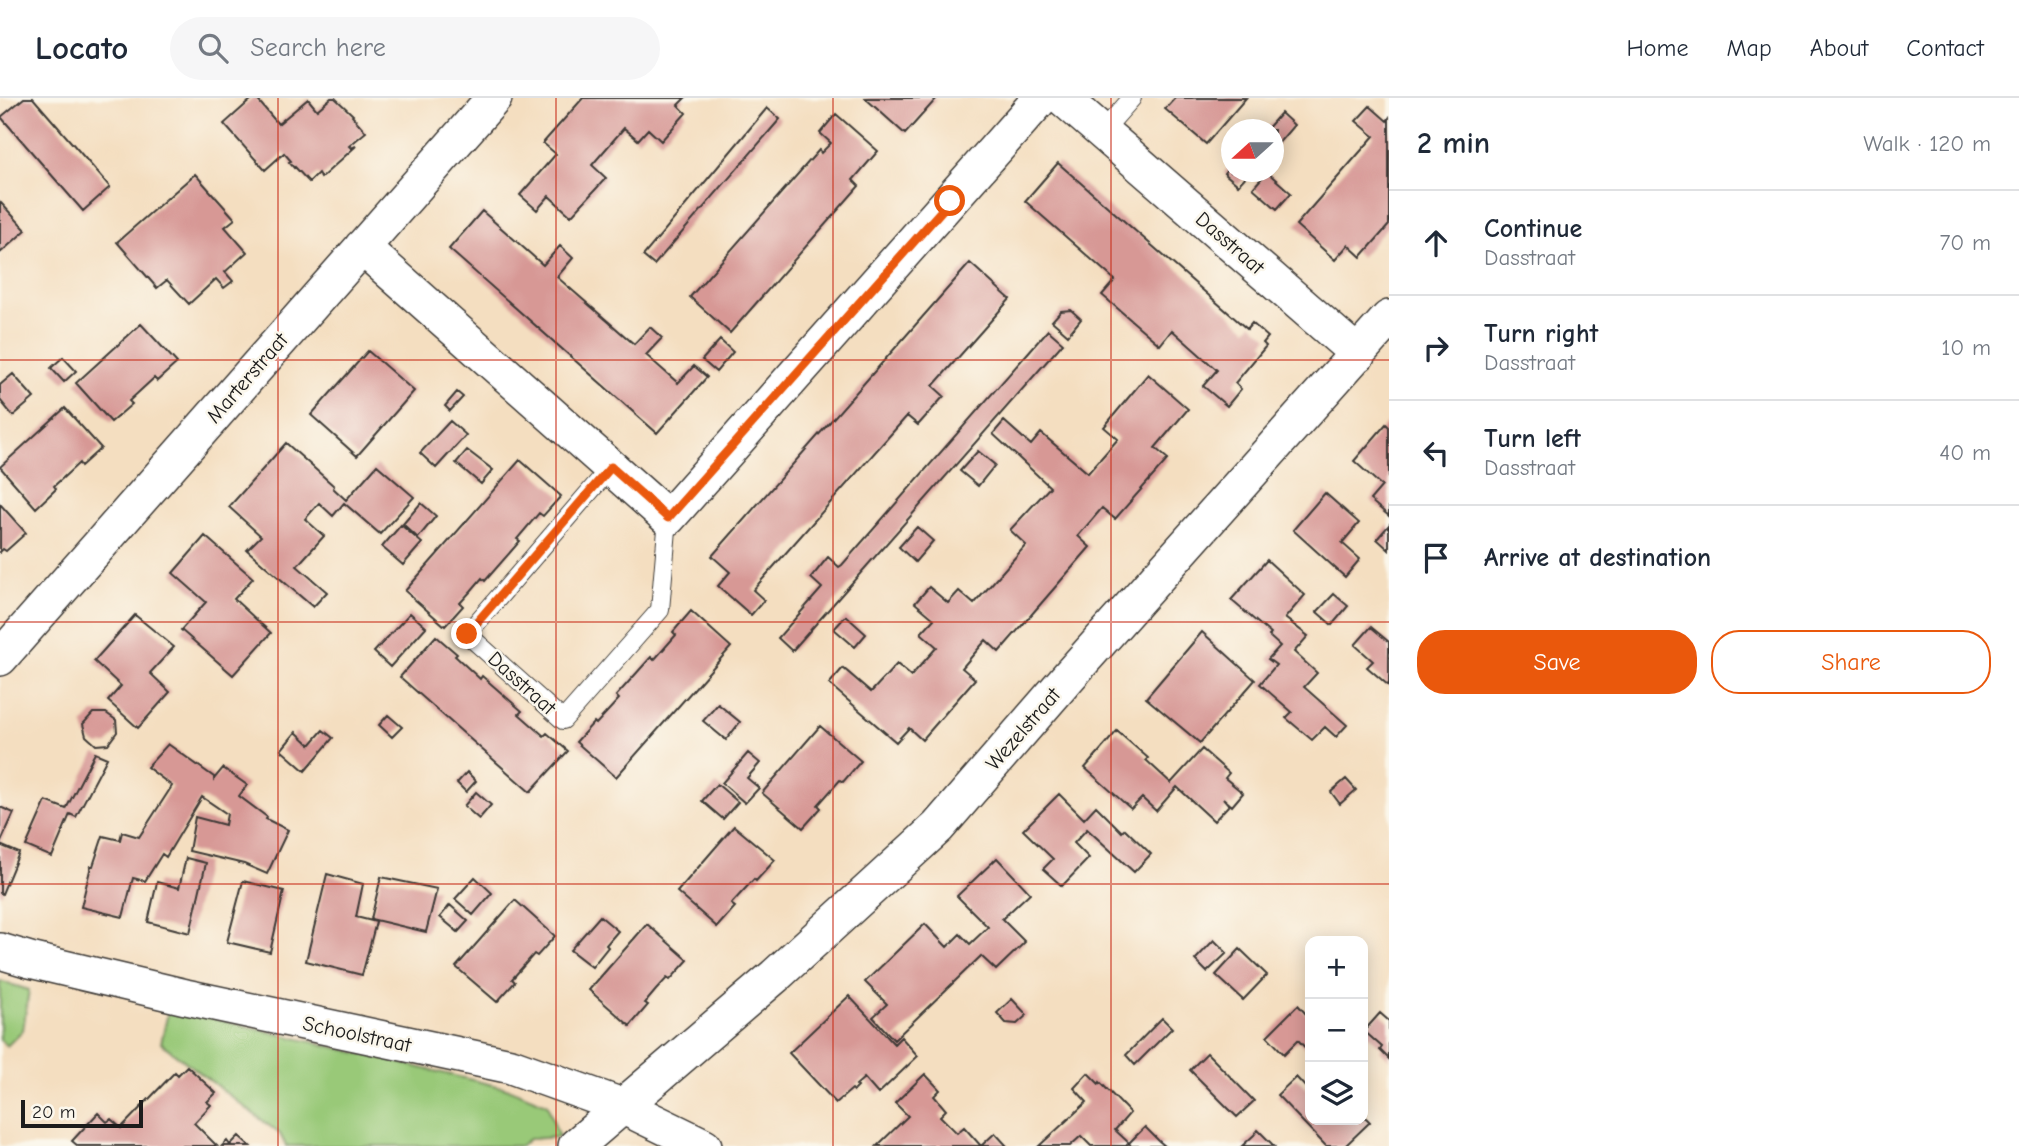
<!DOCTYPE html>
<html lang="en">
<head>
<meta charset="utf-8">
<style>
  body { margin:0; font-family:"Comic Neue",sans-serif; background:#f6f6f7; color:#1f2937 }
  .controls { position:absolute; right:21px; bottom:21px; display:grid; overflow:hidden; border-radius:14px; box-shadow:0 4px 18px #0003 }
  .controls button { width:63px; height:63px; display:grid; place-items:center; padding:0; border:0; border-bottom:2px solid #e0e1e3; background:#fff; color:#1f2937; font:35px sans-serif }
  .compass { position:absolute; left:1221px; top:21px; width:63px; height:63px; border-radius:50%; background:#fff; box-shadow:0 4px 18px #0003; rotate:249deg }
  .scale { position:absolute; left:21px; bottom:18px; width:122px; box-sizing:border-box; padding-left:7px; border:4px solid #1c1c1c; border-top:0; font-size:19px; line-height:24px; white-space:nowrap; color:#1c1c1c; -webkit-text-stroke:5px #fbf7ec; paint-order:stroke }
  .stop { position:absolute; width:21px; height:21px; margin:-16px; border:5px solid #ea580c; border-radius:50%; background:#fff }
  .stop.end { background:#ea580c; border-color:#fff; box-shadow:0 2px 7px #0008 }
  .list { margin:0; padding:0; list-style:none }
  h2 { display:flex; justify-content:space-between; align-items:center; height:91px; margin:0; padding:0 28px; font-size:30px }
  h2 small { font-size:23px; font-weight:400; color:#747a83 }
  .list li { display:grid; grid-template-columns:46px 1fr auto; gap:21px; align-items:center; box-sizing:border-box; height:105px; padding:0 28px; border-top:2px solid #e0e1e3 }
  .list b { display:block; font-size:26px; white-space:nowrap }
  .list p { margin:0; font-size:23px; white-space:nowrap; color:#747a83 }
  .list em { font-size:23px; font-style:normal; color:#747a83 }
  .actions { display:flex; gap:14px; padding:21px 28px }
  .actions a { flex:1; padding:16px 0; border:2px solid #ea580c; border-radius:28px; text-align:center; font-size:24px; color:#ea580c }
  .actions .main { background:#ea580c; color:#fff }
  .icon { flex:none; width:38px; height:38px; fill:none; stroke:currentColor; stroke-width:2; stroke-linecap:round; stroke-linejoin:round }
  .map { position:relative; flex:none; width:1389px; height:1048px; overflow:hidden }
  header { display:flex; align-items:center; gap:42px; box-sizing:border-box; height:98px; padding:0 35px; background:#fff; border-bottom:2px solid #e0e1e3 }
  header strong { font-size:33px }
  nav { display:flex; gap:38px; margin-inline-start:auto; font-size:24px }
  .search { width:490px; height:63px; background:#f6f6f7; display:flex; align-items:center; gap:18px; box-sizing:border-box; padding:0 24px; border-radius:38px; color:#747a83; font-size:26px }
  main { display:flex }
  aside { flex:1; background:#fff }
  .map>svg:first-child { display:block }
  .green { fill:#99c978; stroke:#5a724a; stroke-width:2 }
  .building { fill:#d79895 }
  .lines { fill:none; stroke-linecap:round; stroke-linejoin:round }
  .lane-casing { stroke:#3c3935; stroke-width:20 }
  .street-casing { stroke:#3c3935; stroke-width:38 }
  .lane { stroke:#fff; stroke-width:18 }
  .street { stroke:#fff; stroke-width:35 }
  .route { stroke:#ea580c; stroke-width:9 }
  .grid { fill:none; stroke:#c8321e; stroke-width:2; stroke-opacity:0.55 }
  .labels { text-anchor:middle; stroke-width:5; stroke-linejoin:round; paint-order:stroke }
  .street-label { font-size:21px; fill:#1c1c1c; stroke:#fbf7ec }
</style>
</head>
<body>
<header>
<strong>Locato</strong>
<div class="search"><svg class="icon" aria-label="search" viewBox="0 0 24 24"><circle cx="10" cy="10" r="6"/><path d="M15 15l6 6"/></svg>Search here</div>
<nav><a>Home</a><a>Map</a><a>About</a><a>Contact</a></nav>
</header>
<main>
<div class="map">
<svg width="1389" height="1048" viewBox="0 0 1389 1048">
  <rect width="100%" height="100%" fill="#fbf7ec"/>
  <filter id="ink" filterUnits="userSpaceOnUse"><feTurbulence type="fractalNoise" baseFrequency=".0143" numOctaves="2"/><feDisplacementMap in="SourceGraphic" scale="14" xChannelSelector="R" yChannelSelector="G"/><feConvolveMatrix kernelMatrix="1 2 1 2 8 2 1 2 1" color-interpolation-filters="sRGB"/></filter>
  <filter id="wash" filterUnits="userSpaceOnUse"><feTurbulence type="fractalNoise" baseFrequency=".00686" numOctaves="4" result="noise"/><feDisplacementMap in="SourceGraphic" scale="28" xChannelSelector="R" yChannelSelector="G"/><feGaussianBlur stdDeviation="1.57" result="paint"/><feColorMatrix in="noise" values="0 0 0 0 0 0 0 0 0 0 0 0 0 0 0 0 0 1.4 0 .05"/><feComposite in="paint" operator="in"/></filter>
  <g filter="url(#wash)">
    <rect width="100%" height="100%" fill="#f4dec0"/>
    <path class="green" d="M0,883L29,892L23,932L7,948L0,942Z
      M169,910L510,991L547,1006L559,1039L529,1041L520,1048H286L280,1036L161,945Z"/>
    <g id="blocks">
      <path class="building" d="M24,0H33L110,89L83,113L1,19Z
        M253,0H256L278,26L308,1L317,12L331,0H335L353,17L352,18L366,34L349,48L351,50L356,48L321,80L318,75L309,84L295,69L294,70L289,64L291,63L284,55L265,72L224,26Z
        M583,0H685L678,7L686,15L661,43L648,31L638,42L624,30L592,67L606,80L571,118L549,98L537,112L520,97L556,56L543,45Z
        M865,0H937L905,36Z
        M1175,0H1246L1206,46L1165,11Z
        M1370,8L1387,23L1389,20V127L1361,159L1348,147L1335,162L1296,127L1374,38L1356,23Z
        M767,10L780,21L654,167L643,158Z
        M1281,15L1294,27L1276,48L1274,46V32H1266Z
        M836,16L878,53L853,82L859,88L730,235L690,199L819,52L821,55L831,45L820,35Z
        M1058,65L1247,231L1252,225L1268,239L1263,245L1266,248L1235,285L1241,291L1227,308L1203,288L1217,272L1172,232L1160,247L1146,235L1102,197L1115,182L1025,103Z
        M1231,66V74H1250L1238,87L1224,75Z
        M1267,74L1291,95L1277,111L1253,90Z
        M195,76L235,121L225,129L247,154L225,174L233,183L224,190L216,181L189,206L167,182L157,190L117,144Z
        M0,104L26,132L0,155Z
        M482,113L543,167L560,148L573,160L557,179L634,246L650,229L662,240L646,257L678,285L694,268L707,279L657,335L449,151Z
        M970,165L1010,201L933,288L944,298L918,327L907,318L753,492L764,502L751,517L718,488L730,474L712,458Z
        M1071,212L1081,221L1068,237L1052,223L1061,213Z
        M141,226L177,265L157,283L154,280L129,303L132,306L111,324L76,285Z
        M1048,232L1063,245L792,553L778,540L822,490L811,480L828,459L839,469L842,467Z
        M720,242L733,254L716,274L702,262Z
        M368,253L414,293L357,358L311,317Z
        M63,259L76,273L64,284L51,270Z
        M13,276L34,300L13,318L0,302V287Z
        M1148,276L1188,311L1155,350L1168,361L1115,421L1102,410L1078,438L1090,449L999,554L986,542L973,557L962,570L975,581L922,642L909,630L896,644L829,586L843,570L871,594L897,566L911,578L937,549L921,535L934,521L915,505L929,489L948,505L959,493L974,506L1026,447L1010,432L1050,389L993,336L1004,323L1031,347L1041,335L1088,375L1118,341L1104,329Z
        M457,294L463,299L450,313L445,308Z
        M65,310L101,350L81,368L79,365L66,377L54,388L56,391L36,410L0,369Z
        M450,323L466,337L436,370L420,355Z
        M1386,326L1389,329V418L1370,402L1382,388L1354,363Z
        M286,345L334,388L333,390L346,402L377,367L414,399L380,436L344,405L333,418L319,405L305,421L324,438L297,468L327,494L313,509L247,452L261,438L229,409Z
        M467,352L493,372L481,386L456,365Z
        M978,353L995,367L978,388L960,373Z
        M520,362L561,398L543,418L539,415L517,441L520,443L485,483L482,480L471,493L460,505L463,508L445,528L405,493Z
        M1325,395L1359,425L1342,445L1360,461L1345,479L1293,432Z
        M421,405L436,418L418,440L403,426Z
        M0,406L26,435L6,453L3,451L0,454Z
        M401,427L422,445L403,467L382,449Z
        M1389,427V452L1377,441Z
        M917,429L933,443L915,464L899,449Z
        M205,438L253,480L234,501L271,535L233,577L181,532L206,504L173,475Z
        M1267,462L1305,497L1285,520L1308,538L1294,554L1317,575L1304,589L1347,627L1336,639L1325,629L1312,642L1286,620L1292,614L1260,586L1276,567L1268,561L1280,548L1269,538L1271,536L1231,502Z
        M1334,496L1348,508L1332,527L1317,514Z
        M691,513L731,549L616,679L576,644L594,624L596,626L619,601L616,598L651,559L654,562L676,537L673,534Z
        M410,515L426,529L390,569L374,554Z
        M135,517L174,549L150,575L170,594L138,630L108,603L121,588L94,563Z
        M846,518L866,536L855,549L834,531Z
        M1371,529L1389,544V588L1367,569L1373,563L1355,547Z
        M1202,534L1255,582L1200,645L1146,600Z
        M436,538L457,556L455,558L480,581L482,578L522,613L519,616L544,638L547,635L568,653L530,694L400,579Z
        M718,606L740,624L726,642L703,623Z
        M93,615H106L116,622L117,634L108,646L96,647L86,638L83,626Z
        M388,617L402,629L392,639L379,627Z
        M820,628L861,663L843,684L840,682L818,707L821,710L803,730L762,695Z
        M323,632L333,640L305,673L281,652L296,634L310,647Z
        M1117,633L1148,660L1146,662L1171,685L1202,651L1229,675L1225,680L1243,695L1232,708L1223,700L1229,707L1214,723L1177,689L1156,713L1142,700L1131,711L1085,670Z
        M168,646L214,679V681L223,670L247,687L239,698L267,719L266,721L288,732L267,776L244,766L189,753L195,719L225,727L227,716L202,699L166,759L162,756L145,783L133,780L123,819L81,809L91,768H93L103,738L120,742L122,734L139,739L172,688L147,669Z
        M95,655L107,660L76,719L70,716L52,759L26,748L46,703L66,711Z
        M748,655L760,665L747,680L759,690L745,705L722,685Z
        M467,674L476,683L466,694L457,685Z
        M1346,681L1356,692L1340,706L1331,694Z
        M717,686L738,704L723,721L702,703Z
        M476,694L491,707L479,721L464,708Z
        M1059,696L1084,721L1096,708L1122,734L1125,731L1151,756L1134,774L1087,731L1074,745L1089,760L1062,788L1043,771L1053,761L1023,732Z
        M0,709L14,715L0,746Z
        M734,728L775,762L756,783L754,781L743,793L731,806L735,809L717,829L677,794Z
        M0,747L19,755L2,796L0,795Z
        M186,760L206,765L190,835L148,824L157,784L179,790Z
        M997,760L1030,795L1002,821L1025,844L996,872L981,858L894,942L873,919L887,906L865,884L925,826L947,849L960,836L970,846L988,829L957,798Z
        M327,776L363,786L356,819L376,824L362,877L306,863Z
        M381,779L437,791L426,834L371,821Z
        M475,779L492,795L473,817L455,801Z
        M243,783L284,793L270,854L227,844Z
        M515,802L555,838L537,858L534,856L512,881L515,884L497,904L456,869Z
        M450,807L468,823L458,834L440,819Z
        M600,818L618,833L606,847L608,849L592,869L570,852Z
        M647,826L688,862L670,882L667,880L656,892L645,905L648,907L630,928L589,892Z
        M1214,842L1227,855L1207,874L1195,862Z
        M1240,851L1267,877L1243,902L1216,877Z
        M849,898L894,946L901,939L918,958L878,996L864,980L856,987L858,989L854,993L852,991L836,1005L789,955Z
        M1012,901L1027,917L1017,926L1006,925L997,915Z
        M1298,907L1306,916L1310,912V955L1298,942L1284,956L1267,938Z
        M1380,915L1389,923V961L1380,952L1382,949L1364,933Z
        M1162,920L1172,930L1135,967L1126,957Z
        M1207,955L1254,1003L1237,1019L1190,972Z
        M187,968L216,995L207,1004L211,1007L194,1025L217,1048H78L72,1043L98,1015L107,1024L111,1021L121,1030L175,974L178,977Z
        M1088,975L1099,986L1100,984L1130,1015L1115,1032L1129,1045L1126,1048H1091L1081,1038L1070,1048H1039L1087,1004L1074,990Z
        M925,976L940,992L934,998L946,1012L940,1018L957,1035L964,1029L981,1048L995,1035L1007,1048H877L908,1018L895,1005Z
        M1296,979L1310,994V1022H1363V1017L1370,1024L1345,1048H1326L1277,997Z
        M1145,1029L1159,1043L1165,1048H1131L1129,1045Z
        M1258,1032L1274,1048H1242L1254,1037Z
        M239,1038L250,1048H222L227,1043L230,1047Z"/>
    </g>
  </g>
  <g filter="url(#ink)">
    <use href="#blocks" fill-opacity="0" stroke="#3c3935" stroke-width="2"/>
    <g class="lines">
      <defs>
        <path id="lane" d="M1102,34L1132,0
          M611,369L467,536L563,622L660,512L668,420"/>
        <path id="street" d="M1063,0L1358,256
          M362,149L668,420L1041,0
          M0,560L494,0
          M0,853L30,862L186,899L511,968L622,1008L704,1048
          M576,1048L775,878L938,729L1069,578L1389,220"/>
      </defs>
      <use href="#lane" class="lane-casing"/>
      <use href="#street" class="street-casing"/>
      <use href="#lane" class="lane"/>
      <use href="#street" class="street"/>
    </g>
  </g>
  <g class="lines" filter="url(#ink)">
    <path class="route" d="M467,536L611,369L668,420L950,103"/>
  </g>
  <path class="grid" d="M278,0V1048M556,0V1048M833,0V1048M1111,0V1048M0,262H1389M0,524H1389M0,786H1389"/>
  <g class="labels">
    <g class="street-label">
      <text transform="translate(1230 145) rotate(41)" y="7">Dasstraat</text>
      <text transform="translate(247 280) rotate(-49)" y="7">Marterstraat</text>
      <text transform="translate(522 585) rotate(42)" y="7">Dasstraat</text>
      <text transform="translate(1023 631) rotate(-49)" y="7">Wezelstraat</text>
      <text transform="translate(357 936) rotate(12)" y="7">Schoolstraat</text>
    </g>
  </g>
</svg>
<div class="controls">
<button>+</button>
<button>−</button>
<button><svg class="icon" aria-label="layers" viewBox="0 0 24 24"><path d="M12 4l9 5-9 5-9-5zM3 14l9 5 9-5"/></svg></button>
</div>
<svg class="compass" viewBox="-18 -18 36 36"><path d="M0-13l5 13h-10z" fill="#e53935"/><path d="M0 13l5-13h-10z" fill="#747a83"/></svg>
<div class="scale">20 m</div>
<div class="stop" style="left:950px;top:103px"></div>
<div class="stop end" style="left:467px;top:536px"></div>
</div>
<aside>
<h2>2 min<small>Walk · 120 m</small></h2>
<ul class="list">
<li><svg class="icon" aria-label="ahead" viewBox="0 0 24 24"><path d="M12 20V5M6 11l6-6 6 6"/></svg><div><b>Continue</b><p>Dasstraat</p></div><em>70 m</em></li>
<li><svg class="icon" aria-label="right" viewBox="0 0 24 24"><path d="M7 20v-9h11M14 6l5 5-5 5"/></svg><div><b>Turn right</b><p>Dasstraat</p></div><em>10 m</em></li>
<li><svg class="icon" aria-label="left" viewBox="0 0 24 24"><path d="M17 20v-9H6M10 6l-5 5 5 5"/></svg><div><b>Turn left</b><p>Dasstraat</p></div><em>40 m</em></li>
<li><svg class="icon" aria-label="arrive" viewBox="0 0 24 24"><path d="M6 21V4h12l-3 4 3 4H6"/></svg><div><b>Arrive at destination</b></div></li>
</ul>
<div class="actions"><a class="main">Save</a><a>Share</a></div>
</aside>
</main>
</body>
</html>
